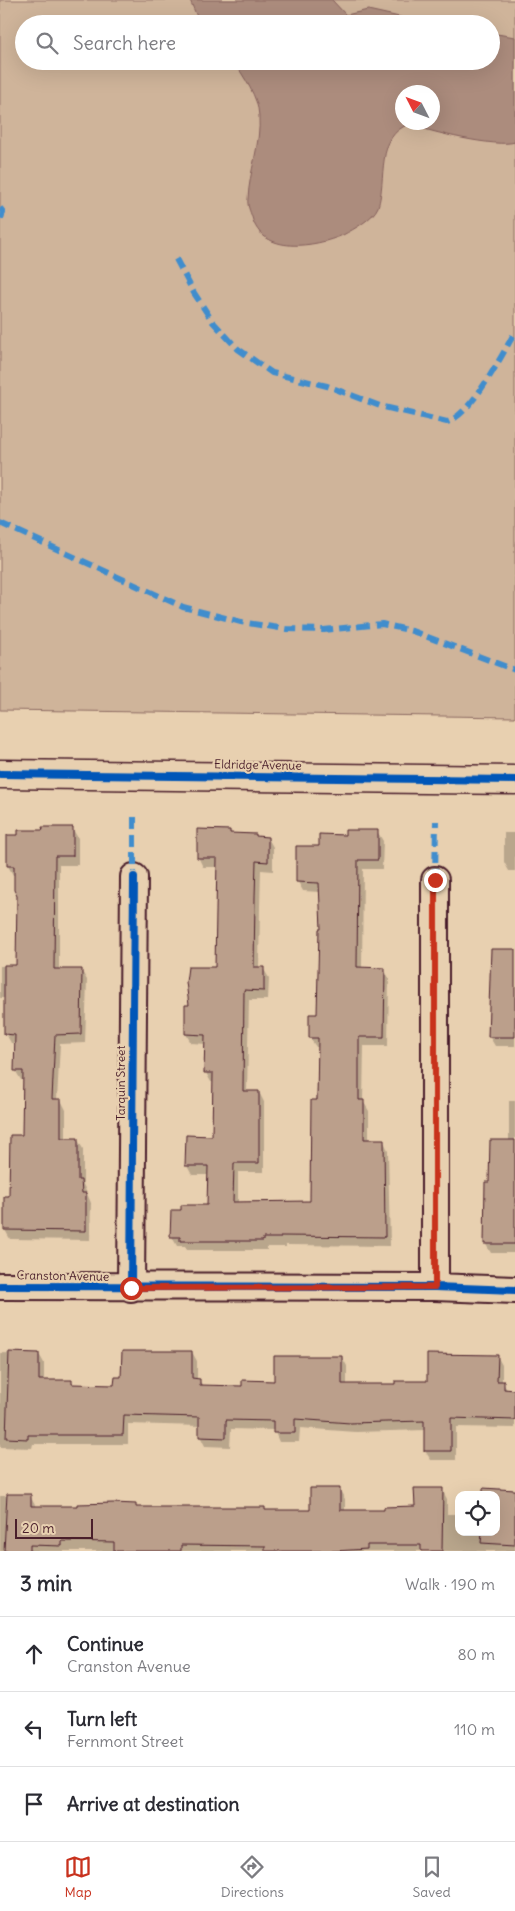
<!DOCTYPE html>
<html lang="en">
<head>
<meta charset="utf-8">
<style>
  body { margin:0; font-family:Delius,sans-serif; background:#f7f7f7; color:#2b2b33 }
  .controls { position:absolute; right:15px; bottom:15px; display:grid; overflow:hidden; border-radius:10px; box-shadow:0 5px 20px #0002 }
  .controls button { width:45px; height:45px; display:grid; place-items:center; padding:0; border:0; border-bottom:1px solid #e1e1e2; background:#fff; color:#2b2b33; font:25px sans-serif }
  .compass { position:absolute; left:395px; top:85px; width:45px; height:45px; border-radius:50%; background:#fff; box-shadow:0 5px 20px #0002; rotate:312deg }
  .scale { position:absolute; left:15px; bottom:12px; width:78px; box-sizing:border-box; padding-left:5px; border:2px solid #4a1f2b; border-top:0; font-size:14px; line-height:18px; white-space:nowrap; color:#4a1f2b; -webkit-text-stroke:4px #e8d0b0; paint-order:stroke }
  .stop { position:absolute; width:15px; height:15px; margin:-11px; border:4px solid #c8321e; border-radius:50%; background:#fff }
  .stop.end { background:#c8321e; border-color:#fff; box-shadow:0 1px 5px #0008 }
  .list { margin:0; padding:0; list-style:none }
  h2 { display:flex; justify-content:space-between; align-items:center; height:65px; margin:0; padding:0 20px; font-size:21px }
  h2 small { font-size:16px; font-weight:400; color:#7c7c81 }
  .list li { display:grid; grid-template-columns:32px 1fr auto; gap:15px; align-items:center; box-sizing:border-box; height:75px; padding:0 20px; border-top:1px solid #e1e1e2 }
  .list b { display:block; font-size:19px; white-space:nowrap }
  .list p { margin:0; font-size:16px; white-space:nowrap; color:#7c7c81 }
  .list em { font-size:16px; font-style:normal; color:#7c7c81 }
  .icon { flex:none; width:28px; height:28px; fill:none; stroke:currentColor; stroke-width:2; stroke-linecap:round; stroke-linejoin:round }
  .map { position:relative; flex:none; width:515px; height:1551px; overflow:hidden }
  .search { position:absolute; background:#fff; box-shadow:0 5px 20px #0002; left:15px; right:15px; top:15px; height:55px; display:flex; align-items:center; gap:12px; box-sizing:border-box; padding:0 18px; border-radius:28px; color:#7c7c81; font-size:19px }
  .sheet { height:290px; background:#fff }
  nav { display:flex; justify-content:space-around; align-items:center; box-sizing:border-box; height:70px; border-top:1px solid #e1e1e2; background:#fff; font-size:14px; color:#7c7c81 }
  nav a { display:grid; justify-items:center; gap:2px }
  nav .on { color:#c8321e }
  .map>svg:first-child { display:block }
  .green { fill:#cfb49a; stroke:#8c6a62; fill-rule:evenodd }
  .water { fill:#ac8c7d; stroke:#85605c; fill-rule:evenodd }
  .shadow { fill:#0003 }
  .building { fill:#bb9f8b; stroke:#4a1f2b }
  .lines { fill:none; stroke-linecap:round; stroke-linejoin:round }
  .street-casing { stroke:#4a1f2b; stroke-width:30 }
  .secondary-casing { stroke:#4a1f2b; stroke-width:31 }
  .street { stroke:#e8d0b0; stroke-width:26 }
  .secondary { stroke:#e8d0b0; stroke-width:28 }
  .quiet { stroke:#418dcd; stroke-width:6; stroke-dasharray:12 6; stroke-linecap:butt }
  .cycleway-casing { stroke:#e8d0b0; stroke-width:11 }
  .cycleway { stroke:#0057b8; stroke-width:8 }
  .route { stroke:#c8321e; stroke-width:6 }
  .labels { text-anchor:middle; stroke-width:4.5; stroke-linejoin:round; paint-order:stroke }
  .street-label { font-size:12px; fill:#4a1f2b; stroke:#e8d0b0 }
</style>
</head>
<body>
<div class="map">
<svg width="515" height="1551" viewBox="0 0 515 1551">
  <rect width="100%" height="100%" fill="#e8d0b0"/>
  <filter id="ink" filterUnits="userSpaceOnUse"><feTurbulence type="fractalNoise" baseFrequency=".02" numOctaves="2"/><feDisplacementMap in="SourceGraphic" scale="10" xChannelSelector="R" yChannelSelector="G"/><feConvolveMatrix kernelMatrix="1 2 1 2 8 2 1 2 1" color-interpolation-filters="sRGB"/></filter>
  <g filter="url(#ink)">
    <path class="green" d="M0,0H515V717L0,710ZM24,24H491V61H24ZM402,92H432V122H402Z"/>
    <path class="water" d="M190,0H332L346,15L368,10L431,24H200Z
      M491,33L515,37V142C497,148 429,132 410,124C375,135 387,179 378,207C373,219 354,229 343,235C315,247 262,256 252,217C250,211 247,205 248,199C249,172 261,144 259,116C258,96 244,78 234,61H491ZM402,92H432V122H402Z"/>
    <path class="shadow" d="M72,828L78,838V865H59V970H81L87,980L85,1043L60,1044L57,1100H61L66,1110V1139L78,1140L83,1149V1184L91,1203L90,1240L10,1239L5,1230L23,1136L25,1080H21L15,1070L16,1044L11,1043L6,1034V998H0V966H18L19,895L16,875H13L8,866L19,836Z
      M230,831L232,834L268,838L273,847V871L261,870L260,907L259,968H263L269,978L268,1000H249L247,1092H259L264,1102V1172H238V1204L311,1202L319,1047H316L310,1038L318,1015L322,930L320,892L303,891L298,882L320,847L346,836L377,831L383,841L382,869H363L362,969H384L389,978L388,1046H364L363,1101L369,1111V1140H383L388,1150L390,1246L286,1245V1247H267V1250H187L185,1246H177L172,1237L208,1207L209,1175H192L187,1166L213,1137L214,1082H211L206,1073V1044L191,1043L186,1034L190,1006L217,968L218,867H203L198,857Z
      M504,833H515V871H509L504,862Z
      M515,950V1046H495L489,1036Z
      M509,1101H515V1253H491L485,1243L491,1183L509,1141Z
      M192,1352L197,1361V1380H199L203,1386L244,1387L275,1382L342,1357L347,1366V1385H397L428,1382L497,1356L502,1365V1382L508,1391H515V1428L456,1427V1460H431L425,1451L426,1430L356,1432L300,1428L299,1442H279L274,1430L231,1429L230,1447L205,1446L200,1436V1426L128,1424V1444H33L32,1448L0,1447V1353L39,1354L44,1363V1381L71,1382L73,1385L116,1386L123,1378Z
      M339,1489L345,1499V1511H386L416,1508L442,1489L447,1499V1514H459V1532H496L515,1491V1551H0V1496H30L36,1507L135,1505L137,1508H264L266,1511H312Z"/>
    <path class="building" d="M42,827H73V856H55L54,969H82L81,1034L55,1035L52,1099H61V1138H78V1180H81L82,1193H86V1231L4,1230V1196H9L10,1135H22L23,1071H14L15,1035L4,1034V965H16L17,896L14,890V866H7V835H18V830H43Z
      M197,829L230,830V833L256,834V836L268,837V862L256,861L255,897L254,967H264V991L244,990L243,1091H259V1163H234L233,1202L310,1201L311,1100H317L318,1038H309V1014H317L319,929H321L319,883L296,882V846H319V834L345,835V830H378V860H358L357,967L385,968L384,1037H359V1100H364V1139H384L385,1237L281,1236V1238H263V1241H180V1237H170L171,1210H181V1205H207L208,1166H185L186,1135L212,1136L213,1073H204L205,1035L185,1034V1005H189L186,982L188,967H215L217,858H197Z
      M491,949H515V1037H488Z
      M490,1140H515V1244H484L485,1182H489Z
      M122,1351H192V1378L200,1379V1385L242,1386V1380L274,1381V1356H342V1384H395V1381H427V1354L498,1355L497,1381H504V1389L515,1390V1420L451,1418V1451H424V1421L350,1423L295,1419V1433H273V1421L226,1420V1438L199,1437V1417L124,1415L123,1435H28V1439L6,1438L9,1352L39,1353V1380H72V1384L114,1385L115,1377H121Z
      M310,1488H340V1510H384V1507L415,1506L414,1488H443L442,1551H421V1545H367V1549L335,1551H265V1546L181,1545V1551H114V1542L62,1541V1546L30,1545V1551H4L7,1494H31V1506H77V1504L114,1503L136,1504V1507H265V1510H310Z
      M483,1488L515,1490V1545L481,1543L482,1532H496V1495H483Z"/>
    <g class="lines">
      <defs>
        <path id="street" d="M435,880V1287
          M0,1286L435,1287L515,1290
          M131,1288L134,877"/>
        <path id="secondary" d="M0,774L515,780"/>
      </defs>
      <use href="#street" class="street-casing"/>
      <use href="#secondary" class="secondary-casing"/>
      <use href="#street" class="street"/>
      <use href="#secondary" class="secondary"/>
      <path class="quiet" d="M0,208L3,212L0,222
        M176,259L194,293L213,322L238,349L272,373L327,386L380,406L447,422C472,414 502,355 515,332
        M0,523L183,607L241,622L286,629L324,630L382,624L412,631L515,670
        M134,817V877
        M435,880L436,821"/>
      <defs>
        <path id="cycleway" d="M0,774L515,780
          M0,1286L435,1287L515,1290
          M131,1288L134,877"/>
      </defs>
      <use href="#cycleway" class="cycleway-casing"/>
      <use href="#cycleway" class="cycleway"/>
    </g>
  </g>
  <g class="lines" filter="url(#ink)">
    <path class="route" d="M131,1288L435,1287V880"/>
  </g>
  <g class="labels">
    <g class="street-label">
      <text transform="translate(258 765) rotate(1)" y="4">Eldridge Avenue</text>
      <text transform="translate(121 1083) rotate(-90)" y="4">Tarquin Street</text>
      <text transform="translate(63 1276) rotate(1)" y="4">Cranston Avenue</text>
    </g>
  </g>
</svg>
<div class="controls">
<button><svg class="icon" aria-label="locate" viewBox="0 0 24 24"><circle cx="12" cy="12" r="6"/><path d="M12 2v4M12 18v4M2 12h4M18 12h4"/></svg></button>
</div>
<svg class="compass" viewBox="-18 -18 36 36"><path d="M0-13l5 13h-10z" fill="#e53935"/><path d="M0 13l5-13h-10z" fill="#7c7c81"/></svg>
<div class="scale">20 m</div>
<div class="stop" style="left:131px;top:1288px"></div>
<div class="stop end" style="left:435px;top:880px"></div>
<div class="search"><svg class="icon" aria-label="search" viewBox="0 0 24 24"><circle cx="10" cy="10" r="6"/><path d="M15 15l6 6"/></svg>Search here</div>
</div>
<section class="sheet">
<h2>3 min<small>Walk · 190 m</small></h2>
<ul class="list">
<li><svg class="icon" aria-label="ahead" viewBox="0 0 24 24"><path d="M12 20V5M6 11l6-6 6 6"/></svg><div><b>Continue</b><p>Cranston Avenue</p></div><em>80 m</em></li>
<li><svg class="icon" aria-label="left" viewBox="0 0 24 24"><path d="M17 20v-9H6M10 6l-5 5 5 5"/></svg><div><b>Turn left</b><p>Fernmont Street</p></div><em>110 m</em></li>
<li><svg class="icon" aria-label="arrive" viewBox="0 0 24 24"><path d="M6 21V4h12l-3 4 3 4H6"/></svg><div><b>Arrive at destination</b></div></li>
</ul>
</section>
<nav>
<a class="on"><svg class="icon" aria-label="map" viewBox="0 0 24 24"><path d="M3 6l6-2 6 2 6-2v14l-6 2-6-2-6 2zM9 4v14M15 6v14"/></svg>Map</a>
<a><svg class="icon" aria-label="directions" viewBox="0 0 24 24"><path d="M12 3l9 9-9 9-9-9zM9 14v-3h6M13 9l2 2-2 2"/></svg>Directions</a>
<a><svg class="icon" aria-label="saved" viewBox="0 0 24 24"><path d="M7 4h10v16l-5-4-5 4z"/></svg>Saved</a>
</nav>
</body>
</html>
